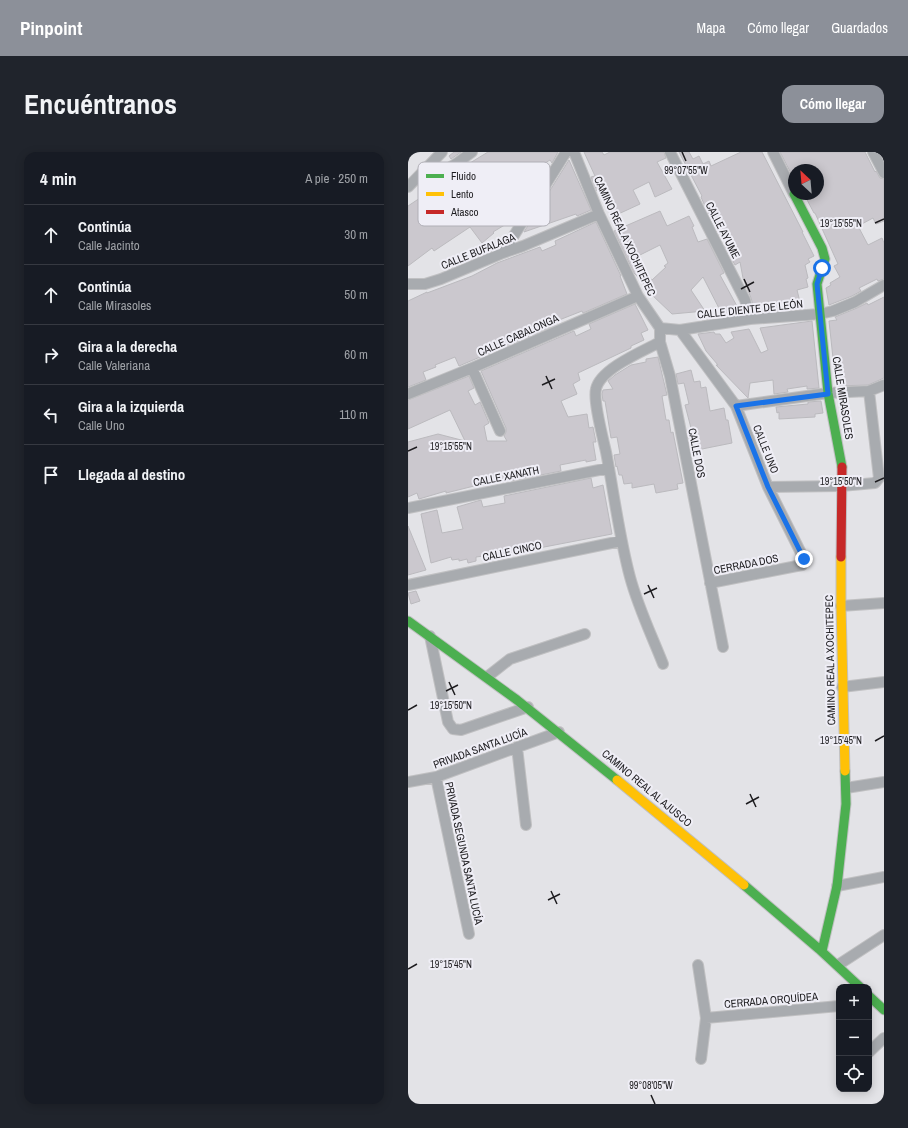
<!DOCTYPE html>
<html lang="es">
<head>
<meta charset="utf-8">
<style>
  body { margin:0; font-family:"Archivo Narrow",sans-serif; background:#20242c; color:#f1f3f6 }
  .controls { position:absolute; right:12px; bottom:12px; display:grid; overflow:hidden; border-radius:8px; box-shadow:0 2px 10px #0003 }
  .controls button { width:36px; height:36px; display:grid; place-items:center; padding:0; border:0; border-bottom:1px solid #363941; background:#171b24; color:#f1f3f6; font:20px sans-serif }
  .compass { position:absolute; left:380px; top:12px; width:36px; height:36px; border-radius:50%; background:#171b24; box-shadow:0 2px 10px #0003; rotate:334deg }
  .stop { position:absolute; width:12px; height:12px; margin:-9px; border:3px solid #1a73e8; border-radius:50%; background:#fff }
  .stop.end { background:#1a73e8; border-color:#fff; box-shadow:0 1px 4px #0008 }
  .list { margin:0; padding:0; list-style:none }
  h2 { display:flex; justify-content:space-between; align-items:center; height:52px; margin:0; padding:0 16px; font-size:17px }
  h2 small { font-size:13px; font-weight:400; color:#9ea1a6 }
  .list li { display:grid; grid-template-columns:26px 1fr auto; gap:12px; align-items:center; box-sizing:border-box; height:60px; padding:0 16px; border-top:1px solid #363941 }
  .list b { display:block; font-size:15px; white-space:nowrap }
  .list p { margin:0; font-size:13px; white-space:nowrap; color:#9ea1a6 }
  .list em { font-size:13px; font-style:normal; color:#9ea1a6 }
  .icon { flex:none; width:22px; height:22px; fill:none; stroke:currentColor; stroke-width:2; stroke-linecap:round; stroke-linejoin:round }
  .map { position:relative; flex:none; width:476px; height:952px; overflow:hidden; border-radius:12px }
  header { display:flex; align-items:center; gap:24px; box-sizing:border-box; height:56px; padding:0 20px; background:#8c9099; color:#fff }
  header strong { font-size:19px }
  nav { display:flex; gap:22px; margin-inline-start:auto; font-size:14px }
  .intro { display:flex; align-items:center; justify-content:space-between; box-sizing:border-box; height:96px; padding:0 24px }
  h1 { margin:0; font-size:28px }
  .button { padding:10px 18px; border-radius:12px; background:#8c9099; color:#fff; font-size:14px; font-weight:700 }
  main { display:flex; gap:24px; padding:0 24px }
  aside { flex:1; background:#171b24; border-radius:12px; box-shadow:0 2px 10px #0003 }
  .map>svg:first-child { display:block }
  .building { fill:#cbc8ce; stroke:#bbbabe; fill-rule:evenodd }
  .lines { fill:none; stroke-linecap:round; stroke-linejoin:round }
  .street-casing { stroke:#c0c0c2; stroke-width:12 }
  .fast-casing { stroke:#c0c0c2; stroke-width:11 }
  .slow-casing { stroke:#c0c0c2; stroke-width:11 }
  .jam-casing { stroke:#c0c0c2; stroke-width:11 }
  .street { stroke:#a8abaf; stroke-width:10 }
  .fast { stroke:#4caf50; stroke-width:9 }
  .slow { stroke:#ffc107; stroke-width:9 }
  .jam { stroke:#c62828; stroke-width:9 }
  .route { stroke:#1a73e8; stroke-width:5 }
  .ticks { fill:none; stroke:#1d1c1f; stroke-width:1.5 }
  .labels { text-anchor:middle; stroke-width:4; stroke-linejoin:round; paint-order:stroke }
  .street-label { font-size:11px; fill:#1d1c1f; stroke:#efeef6 }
  .key { fill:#efeef6; stroke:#b0afb6; stroke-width:1 }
  .key-label { font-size:11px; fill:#1d1c1f }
  .ticks-label { font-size:10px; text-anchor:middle; fill:#1d1c1f; stroke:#efeef6; stroke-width:4; stroke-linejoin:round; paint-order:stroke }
</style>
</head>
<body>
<header>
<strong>Pinpoint</strong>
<nav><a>Mapa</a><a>Cómo llegar</a><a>Guardados</a></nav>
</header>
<div class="intro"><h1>Encuéntranos</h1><a class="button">Cómo llegar</a></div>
<main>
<aside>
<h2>4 min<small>A pie · 250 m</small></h2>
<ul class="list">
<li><svg class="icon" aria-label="ahead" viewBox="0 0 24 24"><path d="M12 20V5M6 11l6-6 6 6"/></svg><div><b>Continúa</b><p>Calle Jacinto</p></div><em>30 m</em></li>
<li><svg class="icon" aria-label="ahead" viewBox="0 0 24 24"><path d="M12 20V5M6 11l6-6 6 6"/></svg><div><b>Continúa</b><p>Calle Mirasoles</p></div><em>50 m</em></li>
<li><svg class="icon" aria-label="right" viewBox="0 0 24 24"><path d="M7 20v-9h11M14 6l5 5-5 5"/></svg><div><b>Gira a la derecha</b><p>Calle Valeriana</p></div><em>60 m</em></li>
<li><svg class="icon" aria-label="left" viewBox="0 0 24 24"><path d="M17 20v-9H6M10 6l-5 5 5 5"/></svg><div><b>Gira a la izquierda</b><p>Calle Uno</p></div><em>110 m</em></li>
<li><svg class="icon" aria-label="arrive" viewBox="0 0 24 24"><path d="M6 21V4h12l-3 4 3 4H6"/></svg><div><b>Llegada al destino</b></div></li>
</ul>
</aside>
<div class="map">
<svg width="476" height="952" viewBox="0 0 476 952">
  <rect width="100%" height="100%" fill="#e3e3e7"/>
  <path class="building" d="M46,0H53L43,7L41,4Z
    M80,0H150L144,11L142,8L117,23L124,34L114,40L117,45L104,53L111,63L110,65L85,80L86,81L74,91L62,75L26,99L24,96L0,114V54L15,44L22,55L15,59L25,73L38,64L25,45L38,36L34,32L52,20L51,18L61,10L62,11ZM101,18L109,32L58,64L52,54Z
    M176,0H194L196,3L202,0H256L258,6L249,10L264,37L247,45L241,30L225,38L232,52L206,64L193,37L189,39L183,25L187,24Z
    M271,0H281L285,7L291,4L295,12L301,9L303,14L333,0H354L395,80H394L406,104L400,107L402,110L397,113L400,126L398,127L400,135L389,138L392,150L368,159H365V157L356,159L347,160L343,146L335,126L332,110L327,113L316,93L320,91L314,77L310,79L296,52L293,45L294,44Z
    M372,0H457L467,20L468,19L472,26L476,27V69L468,72L465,66L450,74L460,93L474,86L476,91V127L470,129L469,127L451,136L453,139L444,144L421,153L418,136L423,133L422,131L432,125L426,114L430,112L407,61H406L396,42H410V18H386V27Z
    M161,8L183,58L169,64L168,62L116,80Z
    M252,59L259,74L281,64L286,74L284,75L290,90L299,87L316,121L312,123L330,156L315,164L295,125L283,138L297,159L264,162L243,142L244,140L226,121L206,79ZM252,93L260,111L256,114L258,115L244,128L235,118L228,105Z
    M188,70L213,124H212L219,142L175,161L174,159L146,170L147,173L51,214L47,205L27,213L28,215L15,220L18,228L0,235V149L19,140V141L64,124L89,111L132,95L134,99L148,93L147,89Z
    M476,145V226L460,233L428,234L421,169L429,168L427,165L449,156L459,151L460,153Z
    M227,152L240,178L233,181L236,188L223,194V196L170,221L172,228L165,232L169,242L153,249L160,265L179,262L181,276L185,275L188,290H185L188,308L178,310V308L152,313L153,319L102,329V325L38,341V339L11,347L9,341L0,345V290L30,282L57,289L42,258L0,277V248L61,224L66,236L60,239L67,253L72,250L81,271L76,274L79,289H99L96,284L98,280V276L73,219L166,179L168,184L183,177L181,172Z
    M404,169L411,236L399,237V234L379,237L380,240L366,242L365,228L342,231L340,246L308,213H310L298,199L290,182L306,180L307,182H312L318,191L326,186L323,180L341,177L353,201L360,198L352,176Z
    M250,205L259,243L254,244L258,268H261L263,281L265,280L275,331L269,332L270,337L248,341L246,332L224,336V331L216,332L214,323H211L209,314L208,315L206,303L212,302L209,285L203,286L197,249H195L194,242L195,238L205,237L200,229L207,223L223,213L238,210V207Z
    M283,218L286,230L292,229L293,236L298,235L302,259L316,256L318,268H320L324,291L284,299L280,277L283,276L277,253L281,252L276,231L270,232L268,222Z
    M413,249L415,261L407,262V265L371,267V260L369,261L368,255L400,252V250Z
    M183,326L185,336L195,333L204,382L84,405L83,403L68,405V409L60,411L59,407L51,409V407L44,408L43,405L23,411L13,362L29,358L34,381L55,377L49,355L73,348L75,355L97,351L96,344Z
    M0,374L18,418L0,423Z
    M8,439L12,449L3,452L0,441Z"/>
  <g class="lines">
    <defs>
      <path id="street" d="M166,0L191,62L230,144L252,176
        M262,0L337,148L342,167
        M365,0L386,42
        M465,0L476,21
        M18,16L24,23L28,24L49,11L64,0
        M0,35L34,0
        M95,101L158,0
        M0,132H17L33,127L95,101L115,94L191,62
        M252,176V190L262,224L315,495
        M252,176L272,178L342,167L412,162L425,159L447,150L476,133
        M272,178L328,254L360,335L396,407L394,413L302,431
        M252,190C235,199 192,217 188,237C185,249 195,286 198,300C206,341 211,384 222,425C230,455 244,484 255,512
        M64,216L92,279
        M0,242L64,216L230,144
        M328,254L420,241L461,239L476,233
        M360,335L433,334L467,331L471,326L461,239
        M0,356L201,316
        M0,433L213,389
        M433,454L476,451
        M22,484L40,570L45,577L53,578L120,555
        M79,525L102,507L177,482
        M434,535L476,530
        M109,595L118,673
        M28,625L61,782
        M0,630L28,625L151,580
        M438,636L476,630
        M429,734L476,725
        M290,813L298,866L293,907
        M430,813L476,783
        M298,866L431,854
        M461,900L476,886"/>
      <path id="fast" d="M386,42L414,96L417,107L409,132L420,241L434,315
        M0,469L109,548L209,628
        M336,733L411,797L452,835
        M414,799L429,734L438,652L437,619
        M461,844L476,858"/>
      <path id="slow" d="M433,405V454L437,619
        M209,628L336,733"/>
      <path id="jam" d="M433,405L434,315"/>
    </defs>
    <use href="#street" class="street-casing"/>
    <use href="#fast" class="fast-casing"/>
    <use href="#slow" class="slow-casing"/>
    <use href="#jam" class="jam-casing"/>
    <use href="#street" class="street"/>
    <use href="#fast" class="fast"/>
    <use href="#slow" class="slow"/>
    <use href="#jam" class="jam"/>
  </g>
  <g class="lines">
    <path class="route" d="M396,407L360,335L328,254L420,242L409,132L414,116"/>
  </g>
  <path class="ticks" d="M274,0L278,9M467,71L476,67M336,127L342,140M333,137L346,130M138,224L144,237M134,233L147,227M0,299L9,295M467,330L476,326M240,433L246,446M236,442L249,436M41,530L47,543M38,539L50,533M0,558L9,553M467,589L476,584M342,642L348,655M338,652L351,645M143,739L149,752M140,748L152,742M0,817L9,812M243,943L247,952"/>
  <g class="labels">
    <g class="street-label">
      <text transform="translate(315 78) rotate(63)" y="4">CALLE AYUME</text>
      <text transform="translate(217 84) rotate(65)" y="4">CAMINO REAL A XOCHITEPEC</text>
      <text transform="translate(70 99) rotate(-22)" y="4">CALLE BUFALAGA</text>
      <text transform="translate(342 157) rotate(-6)" y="4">CALLE DIENTE DE LEÓN</text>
      <text transform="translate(110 183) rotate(-24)" y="4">CALLE CABALONGA</text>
      <text transform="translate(435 246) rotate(81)" y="4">CALLE MIRASOLES</text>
      <text transform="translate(358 297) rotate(68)" y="4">CALLE UNO</text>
      <text transform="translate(289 301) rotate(79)" y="4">CALLE DOS</text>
      <text transform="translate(98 324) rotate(-11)" y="4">CALLE XANATH</text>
      <text transform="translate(104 399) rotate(-12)" y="4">CALLE CINCO</text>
      <text transform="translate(338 412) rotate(-11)" y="4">CERRADA DOS</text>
      <text transform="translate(422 508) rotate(-91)" y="4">CAMINO REAL A XOCHITEPEC</text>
      <text transform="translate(72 596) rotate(-20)" y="4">PRIVADA SANTA LUCÍA</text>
      <text transform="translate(239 636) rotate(40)" y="4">CAMINO REAL AL AJUSCO</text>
      <text transform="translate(56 701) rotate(78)" y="4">PRIVADA SEGUNDA SANTA LUCÍA</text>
      <text transform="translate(363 848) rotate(-5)" y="4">CERRADA ORQUÍDEA</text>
    </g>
  </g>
  <rect x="10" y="10" width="132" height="64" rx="6" class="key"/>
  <rect x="18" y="22" width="18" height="4" fill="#4caf50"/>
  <rect x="18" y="40" width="18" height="4" fill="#ffc107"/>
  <rect x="18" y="58" width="18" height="4" fill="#c62828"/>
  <g class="key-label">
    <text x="43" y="28">Fluido</text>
    <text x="43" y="46">Lento</text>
    <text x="43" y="64">Atasco</text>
  </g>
  <g class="ticks-label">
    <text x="278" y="22">99°07'55"W</text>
    <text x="433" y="75">19°15'55"N</text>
    <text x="43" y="298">19°15'55"N</text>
    <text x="433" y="333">19°15'50"N</text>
    <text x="43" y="557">19°15'50"N</text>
    <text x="433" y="592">19°15'45"N</text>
    <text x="43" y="816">19°15'45"N</text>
    <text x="243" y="937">99°08'05"W</text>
  </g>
</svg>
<div class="controls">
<button>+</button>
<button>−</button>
<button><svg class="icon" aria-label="locate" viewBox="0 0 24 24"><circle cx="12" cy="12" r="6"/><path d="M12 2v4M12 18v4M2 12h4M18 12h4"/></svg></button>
</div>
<svg class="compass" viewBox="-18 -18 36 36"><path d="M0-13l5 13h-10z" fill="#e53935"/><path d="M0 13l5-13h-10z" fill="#9ea1a6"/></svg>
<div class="stop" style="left:414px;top:116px"></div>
<div class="stop end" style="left:396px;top:407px"></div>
</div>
</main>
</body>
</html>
